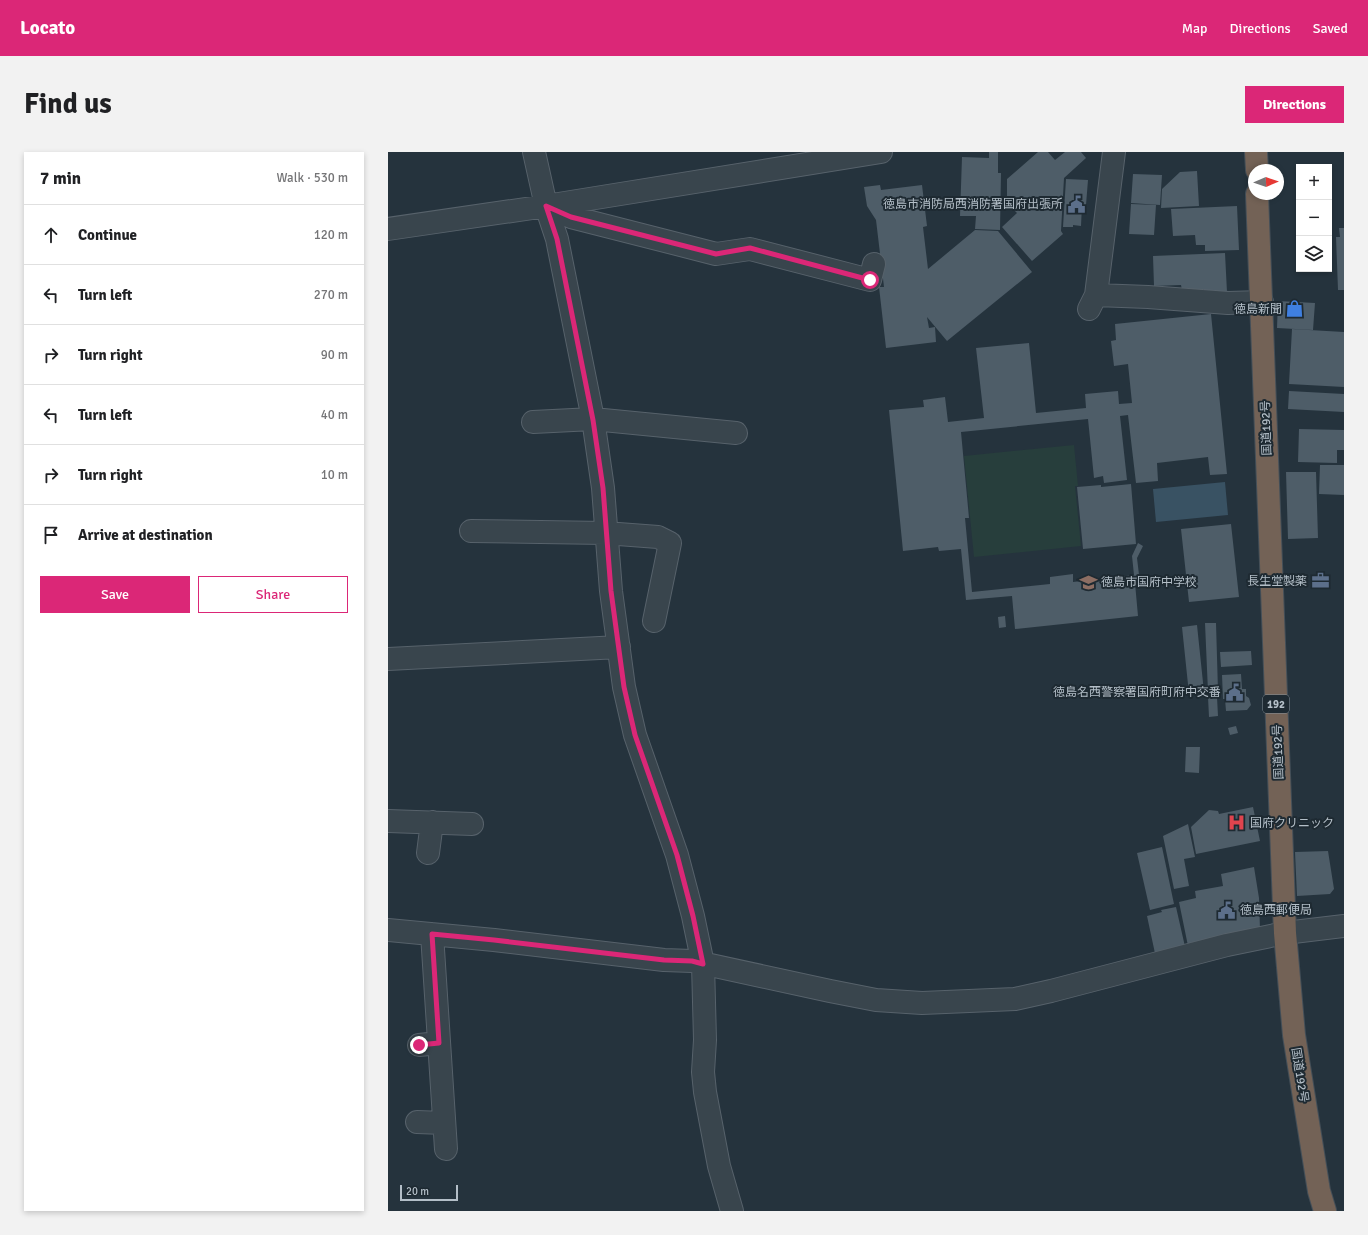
<!DOCTYPE html>
<html lang="en">
<head>
<meta charset="utf-8">
<style>
  body { margin:0; font-family:Signika,"Noto Sans JP",sans-serif; background:#f2f2f2; color:#202124 }
  .controls { position:absolute; right:12px; top:12px; display:grid; overflow:hidden; border-radius:0px; box-shadow:0 2px 6px #0003 }
  .controls button { width:36px; height:36px; display:grid; place-items:center; padding:0; border:0; border-bottom:1px solid #e0e0e0; background:#fff; color:#202124; font:20px sans-serif }
  .compass { position:absolute; left:860px; top:12px; width:36px; height:36px; border-radius:50%; background:#fff; box-shadow:0 2px 6px #0003; rotate:88deg }
  .scale { position:absolute; left:12px; bottom:10px; width:58px; box-sizing:border-box; padding-left:4px; border:2px solid #b4bfc8; border-top:0; font-size:11px; line-height:14px; white-space:nowrap; color:#b4bfc8; -webkit-text-stroke:3px #1e2a32; paint-order:stroke }
  .stop { position:absolute; width:12px; height:12px; margin:-9px; border:3px solid #db2777; border-radius:50%; background:#fff }
  .stop.end { background:#db2777; border-color:#fff; box-shadow:0 1px 4px #0008 }
  .list { margin:0; padding:0; list-style:none }
  h2 { display:flex; justify-content:space-between; align-items:center; height:52px; margin:0; padding:0 16px; font-size:17px }
  h2 small { font-size:13px; font-weight:400; color:#757577 }
  .list li { display:grid; grid-template-columns:26px 1fr auto; gap:12px; align-items:center; box-sizing:border-box; height:60px; padding:0 16px; border-top:1px solid #e0e0e0 }
  .list b { display:block; font-size:15px; white-space:nowrap }
  .list em { font-size:13px; font-style:normal; color:#757577 }
  .actions { display:flex; gap:8px; padding:12px 16px }
  .actions a { flex:1; padding:9px 0; border:1px solid #db2777; border-radius:0px; text-align:center; font-size:14px; color:#db2777 }
  .actions .main { background:#db2777; color:#fff }
  .icon { flex:none; width:22px; height:22px; fill:none; stroke:currentColor; stroke-width:2; stroke-linecap:round; stroke-linejoin:round }
  .map { position:relative; flex:none; width:956px; height:1059px; overflow:hidden; border-radius:0px }
  header { display:flex; align-items:center; gap:24px; box-sizing:border-box; height:56px; padding:0 20px; background:#db2777; color:#fff }
  header strong { font-size:19px }
  nav { display:flex; gap:22px; margin-inline-start:auto; font-size:14px }
  .intro { display:flex; align-items:center; justify-content:space-between; box-sizing:border-box; height:96px; padding:0 24px }
  h1 { margin:0; font-size:28px }
  .button { padding:10px 18px; border-radius:0px; background:#db2777; color:#fff; font-size:14px; font-weight:700 }
  main { display:flex; gap:24px; padding:0 24px }
  aside { flex:1; background:#fff; border-radius:0px; box-shadow:0 2px 6px #0003 }
  .map>svg:first-child { display:block }
  .green { fill:#273e3c }
  .water { fill:#395263 }
  .building { fill:#4e5d68; fill-rule:evenodd }
  .lines { fill:none; stroke-linecap:round; stroke-linejoin:round }
  .street-casing { stroke:#57626b; stroke-width:24 }
  .highway-casing { stroke:#444f58; stroke-width:24 }
  .street { stroke:#39454d; stroke-width:22 }
  .highway { stroke:#736256; stroke-width:22 }
  .route { stroke:#db2777; stroke-width:5 }
  .labels { text-anchor:middle; stroke-width:4; stroke-linejoin:round; paint-order:stroke }
  .shield { fill:#1e2a32; stroke:#87929b; stroke-width:1 }
  .shield-label { font-size:11px; font-weight:bold; fill:#b4bfc8 }
  .poi-label { font-size:12px; fill:#b4bfc8; stroke:#1e2a32; text-anchor:end }
  .street-label { font-size:12px; fill:#b4bfc8; stroke:#1e2a32 }
</style>
</head>
<body>
<header>
<strong>Locato</strong>
<nav><a>Map</a><a>Directions</a><a>Saved</a></nav>
</header>
<div class="intro"><h1>Find us</h1><a class="button">Directions</a></div>
<main>
<aside>
<h2>7 min<small>Walk · 530 m</small></h2>
<ul class="list">
<li><svg class="icon" aria-label="ahead" viewBox="0 0 24 24"><path d="M12 20V5M6 11l6-6 6 6"/></svg><div><b>Continue</b></div><em>120 m</em></li>
<li><svg class="icon" aria-label="left" viewBox="0 0 24 24"><path d="M17 20v-9H6M10 6l-5 5 5 5"/></svg><div><b>Turn left</b></div><em>270 m</em></li>
<li><svg class="icon" aria-label="right" viewBox="0 0 24 24"><path d="M7 20v-9h11M14 6l5 5-5 5"/></svg><div><b>Turn right</b></div><em>90 m</em></li>
<li><svg class="icon" aria-label="left" viewBox="0 0 24 24"><path d="M17 20v-9H6M10 6l-5 5 5 5"/></svg><div><b>Turn left</b></div><em>40 m</em></li>
<li><svg class="icon" aria-label="right" viewBox="0 0 24 24"><path d="M7 20v-9h11M14 6l5 5-5 5"/></svg><div><b>Turn right</b></div><em>10 m</em></li>
<li><svg class="icon" aria-label="arrive" viewBox="0 0 24 24"><path d="M6 21V4h12l-3 4 3 4H6"/></svg><div><b>Arrive at destination</b></div></li>
</ul>
<div class="actions"><a class="main">Save</a><a>Share</a></div>
</aside>
<div class="map">
<svg width="956" height="1059" viewBox="0 0 956 1059">
  <rect width="100%" height="100%" fill="#25333d"/>
  <path class="green" d="M686,293L690,334H687L693,394L586,405L576,304Z"/>
  <path class="water" d="M837,330L840,363L768,370L765,337Z"/>
  <path class="building" d="M601,0H610V21H613L612,78L587,77L588,64H572L574,5L601,6Z
    M650,0H660L667,8L677,0H693L698,6L676,26L673,79L675,82L644,109L614,75L629,61L619,51V27ZM655,44V59L648,51Z
    M809,19L811,54L773,56L774,37L792,20Z
    M745,22L774,23L772,53L743,51Z
    M678,27L700,28L698,53H694L693,74L685,73V75H675Z
    M492,33L493,38L534,33L539,74L535,75L540,117L587,78L610,79L644,120L559,189L539,165L541,176L547,175L548,190L498,196L491,135H496L488,68L479,54L476,35Z
    M743,52L768,53L766,83L741,82Z
    M849,54L851,98L817,99V93H808L807,83L785,84L783,57Z
    M951,76H956V138H950L948,85H952Z
    M837,101L839,140L816,141V137L794,138L793,133L766,134L765,104Z
    M890,149L927,151L925,178L889,176Z
    M823,162L839,322L822,323L820,305L769,311L770,329L748,331L740,263L732,264L739,328L716,331L715,324L706,326L700,267L573,280L581,366H577L584,440L662,432V425L685,422V430L746,423L744,404L750,391L755,394L749,406L752,431H747L750,464L627,477L624,444L578,448L573,397L551,399L550,395L515,399L501,258L536,255L535,248L557,245L560,270L596,266L588,196L641,191L648,261L698,256L697,242L730,239L731,252L744,251L740,212L726,214L723,189L728,188L727,172Z
    M904,177L956,180V235L901,232Z
    M901,239L956,242V260L900,257Z
    M911,277L956,278V298H949V311L910,310Z
    M932,313H956V343L931,342Z
    M898,320H928L930,386L900,387Z
    M743,332L748,392L695,397L689,335L713,333V335Z
    M843,372L851,445L801,450L793,377Z
    M617,464L618,475L611,476L610,465Z
    M817,471H828L830,539L820,540Z
    M809,473L816,540L801,542L794,475Z
    M863,499L864,513L833,515L832,500Z
    M853,522L854,537H858V544L861,546L863,553L859,558L838,559L837,547H835L834,523Z
    M820,545H829L830,564L821,565Z
    M848,574L850,581L842,583L840,576Z
    M798,595H812L811,621L797,620Z
    M865,655L872,689L808,702L803,675L821,658L830,659L831,662Z
    M800,672L807,705L796,707L801,734L786,737L775,684Z
    M774,695L786,752L762,758L749,701Z
    M940,699L946,737L942,742L909,744L907,700Z
    M866,715L871,746L872,778L800,794L791,750L808,746L807,739L835,734L833,722Z
    M788,755L798,799L768,806L759,764L774,760L773,758Z"/>
  <g class="lines">
    <defs>
      <path id="street" d="M146,0L158,54L169,87L205,267L215,336L223,439L236,535L247,583L289,703L305,764L315,812L317,888L315,920L317,940L331,1014L344,1059
        M158,54L183,65L328,102L362,97L482,128L486,112
        M0,77L158,54L493,0
        M708,143L760,145L840,151L874,150
        M701,157L708,143L726,0
        M145,270L205,267L348,281
        M83,379L217,381L270,385L282,391L266,469
        M0,507L231,495
        M0,669L84,672
        M40,701L44,670
        M0,778L106,788L276,808L304,809L442,839L488,848L534,851L581,849L627,847L663,839L839,793L897,781L956,774
        M44,782L58,997
        M31,893L51,891
        M29,970L56,971"/>
      <path id="highway" d="M868,0L869,18
        M869,42L897,781L906,883L931,1039L937,1059"/>
    </defs>
    <use href="#street" class="street-casing"/>
    <use href="#highway" class="highway-casing"/>
    <use href="#street" class="street"/>
    <use href="#highway" class="highway"/>
  </g>
  <g class="lines">
    <path class="route" d="M31,893L51,891L44,782L106,788L276,808L304,809L315,812L305,764L289,703L247,583L236,535L223,439L215,336L205,268L169,87L158,54L183,65L328,102L362,96L482,128"/>
  </g>
  <defs>
    <symbol id="civic-bare" viewBox="-9 -9 18 18"><path d="M-.6-6.5H3V-4.5H.6V-3L4-1V1h2V6H-6V1h2V-1L-.6-3ZM-1.2 2.5V6h2.4V2.5Z" fill="#5c6f8a" stroke="#1e2a32" stroke-width="2.5" paint-order="stroke"/></symbol>
    <symbol id="shop-bare" viewBox="-9 -9 18 18"><path d="M-5-2.5h2.3a2.7 3.5 0 0 1 5.4 0H5L5.5 6h-11ZM-1.5-2.5h3a1.5 2.3 0 0 0-3 0Z" fill="#3f7fe0" stroke="#1e2a32" stroke-width="2.5" paint-order="stroke"/></symbol>
    <symbol id="office-bare" viewBox="-9 -9 18 18"><path d="M-6-3h4V-5.5h4V-3h4V5H-6ZM-1-4.5V-3h2v-1.5ZM-6 0V1H6V0Z" fill="#5c6f8a" stroke="#1e2a32" stroke-width="2.5" paint-order="stroke"/></symbol>
    <symbol id="school-bare" viewBox="-9 -9 18 18"><path d="M0-5L7-2L0 1L-7-2ZM-4 1L0 2.5L4 1V4Q0 6-4 4Z" fill="#8d6e63" stroke="#1e2a32" stroke-width="2.5" paint-order="stroke"/></symbol>
    <symbol id="hospital-bare" viewBox="-9 -9 18 18"><path d="M-5-5h3v3.5h4V-5h3V5h-3V1.5h-4V5h-3Z" fill="#e0444e" stroke="#1e2a32" stroke-width="2.5" paint-order="stroke"/></symbol>
  </defs>
  <g fill-rule="evenodd">
    <use href="#civic-bare" x="676" y="40" width="25" height="25"/>
    <use href="#shop-bare" x="894" y="144" width="25" height="25"/>
    <use href="#office-bare" x="920" y="416" width="25" height="25"/>
    <use href="#school-bare" x="688" y="418" width="25" height="25"/>
    <use href="#civic-bare" x="834" y="528" width="25" height="25"/>
    <use href="#hospital-bare" x="836" y="658" width="25" height="25"/>
    <use href="#civic-bare" x="826" y="746" width="25" height="25"/>
  </g>
  <g class="labels">
    <rect class="shield" x="875" y="543" width="26" height="18" rx="3"/>
    <g class="shield-label">
      <text x="888" y="556">192</text>
    </g>
    <g class="poi-label">
      <text x="675" y="56">徳島市消防局西消防署国府出張所</text>
      <text x="894" y="161">徳島新聞</text>
      <text x="919" y="433">長生堂製薬</text>
      <text x="713" y="434" text-anchor="start">徳島市国府中学校</text>
      <text x="833" y="544">徳島名西警察署国府町府中交番</text>
      <text x="862" y="675" text-anchor="start">国府クリニック</text>
      <text x="852" y="762" text-anchor="start">徳島西郵便局</text>
    </g>
    <g class="street-label">
      <text transform="translate(878 276) rotate(-92)" y="4">国道192号</text>
      <text transform="translate(890 600) rotate(-92)" y="4">国道192号</text>
      <text transform="translate(912 923) rotate(81)" y="4">国道192号</text>
    </g>
  </g>
</svg>
<div class="controls">
<button>+</button>
<button>−</button>
<button><svg class="icon" aria-label="layers" viewBox="0 0 24 24"><path d="M12 4l9 5-9 5-9-5zM3 14l9 5 9-5"/></svg></button>
</div>
<svg class="compass" viewBox="-18 -18 36 36"><path d="M0-13l5 13h-10z" fill="#e53935"/><path d="M0 13l5-13h-10z" fill="#757577"/></svg>
<div class="scale">20 m</div>
<div class="stop" style="left:482px;top:128px"></div>
<div class="stop end" style="left:31px;top:893px"></div>
</div>
</main>
</body>
</html>
